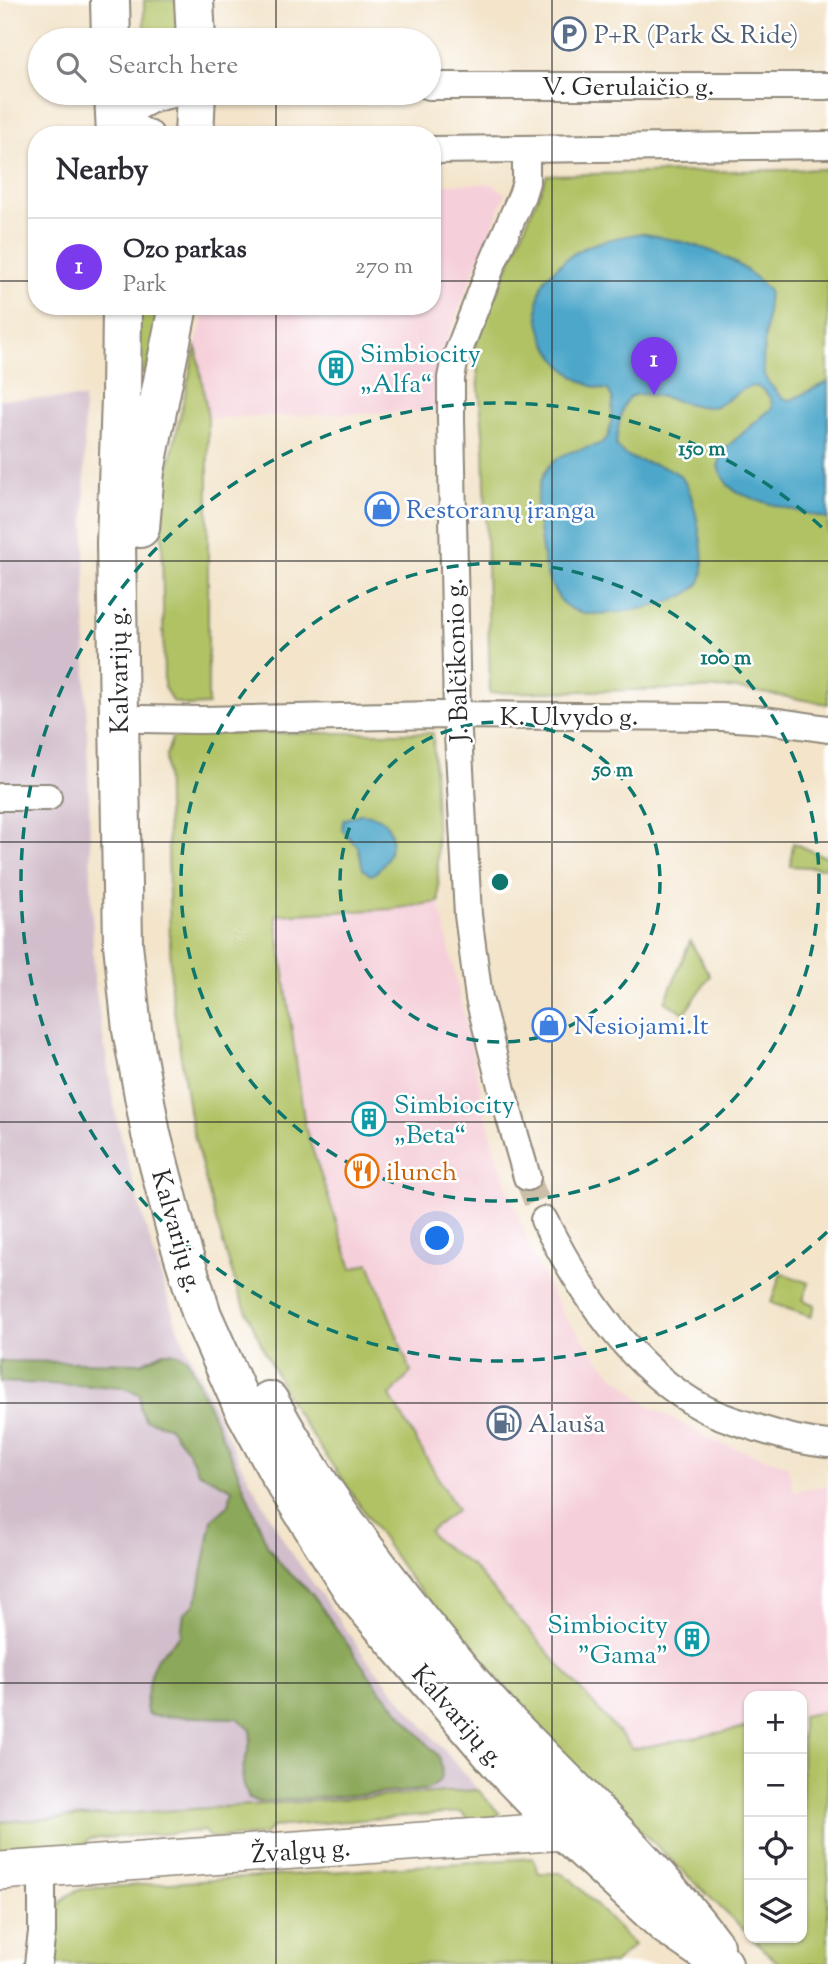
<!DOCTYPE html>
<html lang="en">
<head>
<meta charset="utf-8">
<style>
  body { margin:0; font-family:"Sorts Mill Goudy",serif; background:#f2f2f3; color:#2b2b33 }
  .controls { position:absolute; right:21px; bottom:21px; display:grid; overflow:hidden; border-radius:14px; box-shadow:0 2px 5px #0004 }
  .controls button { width:63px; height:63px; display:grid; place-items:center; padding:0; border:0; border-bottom:2px solid #e1e1e2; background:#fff; color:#2b2b33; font:35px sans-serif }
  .you { position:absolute; left:438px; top:1239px; width:24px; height:24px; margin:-18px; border:5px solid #fff; border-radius:50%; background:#1a73e8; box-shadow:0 0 0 10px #1a73e833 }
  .badge { display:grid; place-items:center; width:46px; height:46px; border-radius:50%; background:#7c3aed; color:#fff; font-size:23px; font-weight:700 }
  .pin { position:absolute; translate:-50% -58px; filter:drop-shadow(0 2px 4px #0008) }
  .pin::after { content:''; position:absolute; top:37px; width:24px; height:21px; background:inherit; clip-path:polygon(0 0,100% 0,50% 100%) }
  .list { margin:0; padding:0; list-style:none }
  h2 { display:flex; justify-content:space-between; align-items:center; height:91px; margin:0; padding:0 28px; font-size:30px }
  h2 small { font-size:23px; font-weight:400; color:#7c7c81 }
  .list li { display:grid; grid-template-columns:46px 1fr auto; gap:21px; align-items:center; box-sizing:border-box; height:98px; padding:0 28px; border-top:2px solid #e1e1e2 }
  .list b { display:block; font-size:26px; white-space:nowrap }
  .list p { margin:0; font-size:23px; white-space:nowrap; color:#7c7c81 }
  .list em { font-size:23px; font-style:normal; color:#7c7c81 }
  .icon { flex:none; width:38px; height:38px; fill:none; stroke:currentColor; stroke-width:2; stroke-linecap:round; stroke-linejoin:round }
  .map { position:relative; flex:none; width:828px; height:1964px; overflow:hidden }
  .search { position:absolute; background:#fff; box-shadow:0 2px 5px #0004; left:28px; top:28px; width:413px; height:77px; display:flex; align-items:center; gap:18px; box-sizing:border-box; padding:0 24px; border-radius:38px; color:#7c7c81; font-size:26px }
  .panel { position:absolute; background:#fff; box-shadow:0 2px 5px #0004; left:28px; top:126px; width:413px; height:189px; border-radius:28px }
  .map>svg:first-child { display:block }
  .built { fill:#f5cfd9 }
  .industrial { fill:#d1bdcb }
  .green { fill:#b1c265; stroke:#6e7648; stroke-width:2 }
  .forest { fill:#8ca85a; stroke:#5c6a42; stroke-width:2 }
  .water { fill:#4da7ca; stroke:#3c697a; stroke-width:2 }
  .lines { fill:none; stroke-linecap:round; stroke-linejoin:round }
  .street-tunnel { stroke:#cbbfaa; stroke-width:26; stroke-dasharray:26 13; stroke-linecap:butt }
  .street-casing { stroke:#8f887a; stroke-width:30 }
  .secondary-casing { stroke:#8f887a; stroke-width:40 }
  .primary-casing { stroke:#8f887a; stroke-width:42 }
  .street { stroke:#fff; stroke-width:26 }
  .secondary { stroke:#fff; stroke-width:37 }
  .primary { stroke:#fff; stroke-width:38 }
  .grid { fill:none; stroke:#2b2b2b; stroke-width:2; stroke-opacity:0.55 }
  .ring { fill:none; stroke:#0f766e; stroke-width:3.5; stroke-dasharray:12 9 }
  .labels { text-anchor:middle; stroke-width:5; stroke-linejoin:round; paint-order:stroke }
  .service-label { font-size:26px; fill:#4e5e75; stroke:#fff; text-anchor:start }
  .street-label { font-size:26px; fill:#2b2b2b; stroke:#fff }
  .culture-label { font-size:26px; fill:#0d838f; stroke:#fff; text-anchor:start }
  .shop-label { font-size:26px; fill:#366cbe; stroke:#fff; text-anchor:start }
  .food-label { font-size:26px; fill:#c56008; stroke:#fff; text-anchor:start }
  .centre { fill:#0f766e; stroke:#fff; stroke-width:3.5 }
  .ring-label { font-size:21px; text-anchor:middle; font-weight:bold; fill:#0f766e; stroke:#fff; stroke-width:5; stroke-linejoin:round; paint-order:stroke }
</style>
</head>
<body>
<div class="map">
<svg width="828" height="1964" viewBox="0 0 828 1964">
  <rect width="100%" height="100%" fill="#fff"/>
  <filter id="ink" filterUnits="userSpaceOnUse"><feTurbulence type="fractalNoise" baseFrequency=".0143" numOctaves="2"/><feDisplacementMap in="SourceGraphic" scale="14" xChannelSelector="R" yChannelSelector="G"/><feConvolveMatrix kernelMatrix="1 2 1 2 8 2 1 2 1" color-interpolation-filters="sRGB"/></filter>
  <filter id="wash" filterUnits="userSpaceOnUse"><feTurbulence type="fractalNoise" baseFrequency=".00686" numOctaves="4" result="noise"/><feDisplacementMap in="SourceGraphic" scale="28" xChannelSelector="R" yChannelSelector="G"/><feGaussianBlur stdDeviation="1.57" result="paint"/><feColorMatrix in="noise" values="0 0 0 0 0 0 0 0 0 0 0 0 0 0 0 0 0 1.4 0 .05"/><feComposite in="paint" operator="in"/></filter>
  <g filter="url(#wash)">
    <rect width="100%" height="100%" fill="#f3e4ca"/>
    <path class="built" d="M432,184H493L505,194L443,349L437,385L436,411L208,418L196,345L206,306H432Z
      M439,902L493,1145L532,1254L564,1316L609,1371L647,1405L714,1441L787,1465L794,1491L828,1485V1711L802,1716V1696H749V1727L633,1749L473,1567L437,1540L428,1531L457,1510L389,1396L369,1264L352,1269L305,1127L276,915L391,909Z"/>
    <path class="industrial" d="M84,398L86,697L94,981L116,1117L144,1222L177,1327L239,1461L288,1548L368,1661L478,1790L0,1822V399Z"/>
    <path class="green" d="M144,0H184L185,40H144Z
      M828,169V704L732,688L490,693L484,445L475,344L547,175Z
      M138,306H166L145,375L139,370Z
      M196,345L208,418V705L190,706L172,701L164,687L162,525L166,480Z
      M191,733H433L439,902L392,909L276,915L305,1127L352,1269L369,1263L411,1372L390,1396L457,1510L429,1531L437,1541L473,1567L633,1749L749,1727V1935L571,1763L410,1579L294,1409L264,1350L238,1292L214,1214L191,1123L171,991L166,756L172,738Z
      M793,843L828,858V863L824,868L790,866Z
      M690,941L710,976L685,1013L665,1002Z
      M781,1273L809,1283L803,1300L815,1305L811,1317L771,1303Z
      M828,1711V1964H779L752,1938H802V1716Z
      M478,1790L500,1814L492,1818L470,1820L461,1812L272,1827L264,1835L210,1838L204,1831L89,1839L82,1847L0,1853V1822Z
      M533,1858L539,1873H560L572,1880L634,1945L614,1964H48C51,1934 47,1898 83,1889Z"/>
    <path class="forest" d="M164,1352C173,1352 181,1353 188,1360L235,1465L268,1547L283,1567L312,1594L377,1686L439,1757C444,1773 443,1784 426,1790L259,1802L249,1798C233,1766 252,1759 251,1730L237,1718L153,1716L147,1713L146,1701L152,1669L157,1658L181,1635L184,1613L194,1605L198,1595L212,1520L229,1505L232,1489L198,1472L187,1449L168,1426L145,1420L140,1408V1394L121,1387L0,1382V1361L141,1363Z"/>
    <path class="water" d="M641,233C693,244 732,250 769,291L763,362L764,375L768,382L782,398L791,400L828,382V519C805,512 745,501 729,486C724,481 721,473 718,467L722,451L772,408C772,401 771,399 767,394C751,374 733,400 716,406C695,413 635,379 625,403C619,415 618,432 616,445C632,471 671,456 686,484C695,500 709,568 700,582C686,606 613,615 586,614C580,613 567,608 563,603C558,597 552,587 549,580C543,569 537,515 537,502C542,435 597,458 608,436C612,426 612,410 613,399L608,390C561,385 521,324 545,279C548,275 553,271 557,267C583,242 606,240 641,233Z
      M359,814C400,813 399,853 374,874L370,875L363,869L358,847L342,830L343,820Z"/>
  </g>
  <g filter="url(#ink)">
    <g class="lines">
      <path class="street-tunnel" d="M527,1177L544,1220"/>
      <defs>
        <path id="street" d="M429,86H828
          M116,118L154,98L177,93
          M116,118L150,135
          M526,149V182L522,195L491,267L454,363L451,378V419L457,715L468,915L479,998L502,1090L527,1177
          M432,150L828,145
          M141,719L200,720L437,715L722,717L765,720L828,729
          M0,797H48
          M544,1220C581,1292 632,1371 705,1409C722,1418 742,1423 760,1429C782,1436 805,1442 828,1444
          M38,1964L42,1932V1868"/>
        <path id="secondary" d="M0,1871L564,1831L581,1813"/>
        <path id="primary" d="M110,0L111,40
          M194,0L196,40
          M114,93L116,135
          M194,135L196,93
          M122,306L121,398L116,543L123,944L132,1030L151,1134L178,1238L202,1315L242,1405L280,1475L356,1595L509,1774L564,1831L666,1925L723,1964
          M140,528L145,471L178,306
          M269,1401C312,1480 366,1553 422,1623C448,1655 473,1687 501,1716C574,1791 651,1862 714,1946"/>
      </defs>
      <use href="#street" class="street-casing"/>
      <use href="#secondary" class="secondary-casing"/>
      <use href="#primary" class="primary-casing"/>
      <use href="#street" class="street"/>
      <use href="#secondary" class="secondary"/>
      <use href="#primary" class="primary"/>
    </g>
  </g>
  <path class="grid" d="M276,0V40M552,0V1964M276,93V135M0,281H37M432,281H828M276,306V1964M0,561H828M0,842H828M0,1122H828M0,1403H828M0,1683H828"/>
  <g class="ring">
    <circle cx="500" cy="882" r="160"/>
    <circle cx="500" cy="882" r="319"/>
    <path d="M827 1232A479 479 0 1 1 827 532"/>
  </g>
  <defs>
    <symbol id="parking-ring" viewBox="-11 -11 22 22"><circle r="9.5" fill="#fff" stroke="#5c6f8a" stroke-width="1.5"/><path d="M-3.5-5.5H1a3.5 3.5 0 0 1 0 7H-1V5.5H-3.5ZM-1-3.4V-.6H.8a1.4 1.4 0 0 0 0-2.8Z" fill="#5c6f8a"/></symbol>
    <symbol id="building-ring" viewBox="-11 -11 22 22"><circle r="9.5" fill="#fff" stroke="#0f9aa8" stroke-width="1.5"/><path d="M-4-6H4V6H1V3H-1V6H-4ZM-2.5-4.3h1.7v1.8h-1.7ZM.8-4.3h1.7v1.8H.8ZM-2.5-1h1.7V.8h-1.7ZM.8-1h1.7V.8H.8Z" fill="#0f9aa8"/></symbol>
    <symbol id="shop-ring" viewBox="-11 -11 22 22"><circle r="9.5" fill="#fff" stroke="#3f7fe0" stroke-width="1.5"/><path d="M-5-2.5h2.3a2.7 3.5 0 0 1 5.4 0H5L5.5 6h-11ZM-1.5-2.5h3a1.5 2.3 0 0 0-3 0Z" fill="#3f7fe0"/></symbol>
    <symbol id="restaurant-ring" viewBox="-11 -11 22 22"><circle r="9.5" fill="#fff" stroke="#e8710a" stroke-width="1.5"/><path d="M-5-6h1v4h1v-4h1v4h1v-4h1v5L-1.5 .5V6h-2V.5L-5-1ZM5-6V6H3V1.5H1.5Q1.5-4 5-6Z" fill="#e8710a"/></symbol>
    <symbol id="fuel-ring" viewBox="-11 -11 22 22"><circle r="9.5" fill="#fff" stroke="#5c6f8a" stroke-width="1.5"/><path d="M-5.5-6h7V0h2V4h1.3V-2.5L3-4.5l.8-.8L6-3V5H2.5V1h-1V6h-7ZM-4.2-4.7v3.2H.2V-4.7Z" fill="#5c6f8a"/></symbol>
  </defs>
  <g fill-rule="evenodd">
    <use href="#parking-ring" x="550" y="15" width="38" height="38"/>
    <use href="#building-ring" x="317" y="349" width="38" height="38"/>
    <use href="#shop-ring" x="363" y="490" width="38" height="38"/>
    <use href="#shop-ring" x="530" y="1006" width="38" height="38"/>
    <use href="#building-ring" x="350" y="1100" width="38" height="38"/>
    <use href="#restaurant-ring" x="343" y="1152" width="38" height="38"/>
    <use href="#fuel-ring" x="485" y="1404" width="38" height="38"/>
    <use href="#building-ring" x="673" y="1620" width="38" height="38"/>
  </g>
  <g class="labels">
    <g class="service-label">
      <text x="594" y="43">P+R (Park &amp; Ride)</text>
      <text x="528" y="1432">Alauša</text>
    </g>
    <g class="street-label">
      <text x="628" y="95">V. Gerulaičio g.</text>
      <text transform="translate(456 660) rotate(-92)" y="9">J. Balčikonio g.</text>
      <text transform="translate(118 670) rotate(-91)" y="9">Kalvarijų g.</text>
      <text x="569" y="725">K. Ulvydo g.</text>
      <text transform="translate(178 1231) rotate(74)" y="9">Kalvarijų g.</text>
      <text transform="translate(459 1716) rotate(49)" y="9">Kalvarijų g.</text>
      <text transform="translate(301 1850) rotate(-4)" y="9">Žvalgų g.</text>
    </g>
    <g class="culture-label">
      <text x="360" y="362">Simbiocity<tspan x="360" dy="30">„Alfa“</tspan></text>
      <text x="394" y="1113">Simbiocity<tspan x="394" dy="30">„Beta“</tspan></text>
      <text x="668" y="1633" text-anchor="end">Simbiocity<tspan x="668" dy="30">"Gama"</tspan></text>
    </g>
    <g class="shop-label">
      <text x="406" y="518">Restoranų įranga</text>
      <text x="574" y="1034">Nesiojami.lt</text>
    </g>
    <g class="food-label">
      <text x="386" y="1180">ilunch</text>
    </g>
  </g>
  <circle cx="500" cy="882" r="10" class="centre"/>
  <g class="ring-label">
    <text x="702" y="455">150 m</text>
    <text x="726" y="664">100 m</text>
    <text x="613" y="776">50 m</text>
  </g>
</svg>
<div class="controls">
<button>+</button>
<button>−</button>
<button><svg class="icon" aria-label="locate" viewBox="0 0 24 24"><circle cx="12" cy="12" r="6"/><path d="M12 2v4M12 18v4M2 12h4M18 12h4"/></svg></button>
<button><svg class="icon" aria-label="layers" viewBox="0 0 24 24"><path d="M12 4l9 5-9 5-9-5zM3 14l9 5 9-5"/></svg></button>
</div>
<div class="you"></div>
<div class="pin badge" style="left:654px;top:395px">1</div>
<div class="search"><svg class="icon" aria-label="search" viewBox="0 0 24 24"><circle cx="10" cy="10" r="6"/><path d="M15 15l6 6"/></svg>Search here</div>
<section class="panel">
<h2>Nearby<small></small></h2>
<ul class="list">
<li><span class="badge">1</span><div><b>Ozo parkas</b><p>Park</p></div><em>270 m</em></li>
</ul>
</section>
</div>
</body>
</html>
